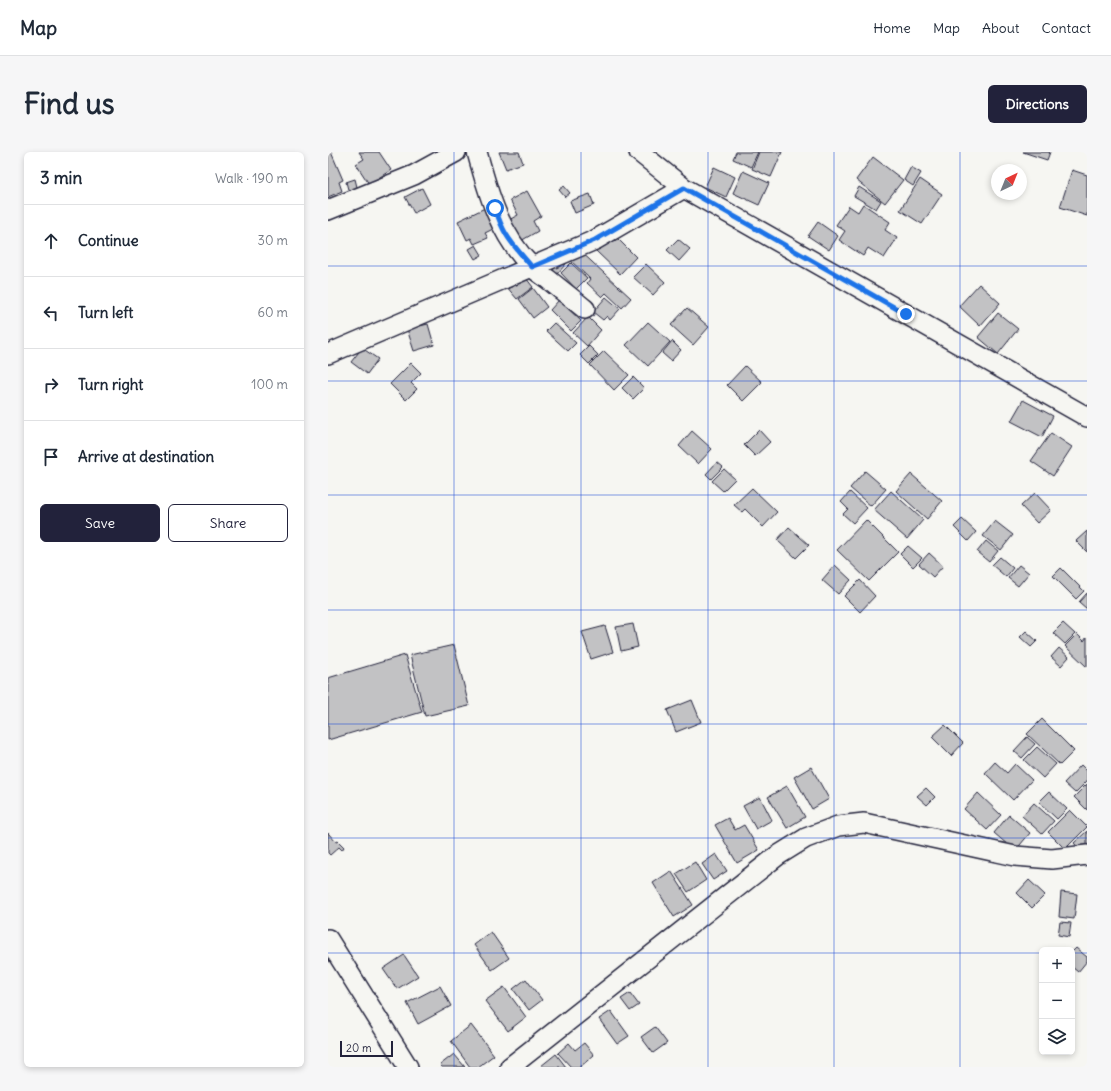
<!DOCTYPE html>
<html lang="en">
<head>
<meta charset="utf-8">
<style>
  body { margin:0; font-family:Delius,sans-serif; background:#f6f6f7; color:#1f2937 }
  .controls { position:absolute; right:12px; bottom:12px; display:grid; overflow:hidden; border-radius:6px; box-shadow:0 2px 6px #0003 }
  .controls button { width:36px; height:36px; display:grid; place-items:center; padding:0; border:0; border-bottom:1px solid #e0e1e3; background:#fff; color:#1f2937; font:20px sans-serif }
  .compass { position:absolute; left:663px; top:12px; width:36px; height:36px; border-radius:50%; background:#fff; box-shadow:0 2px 6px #0003; rotate:43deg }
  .scale { position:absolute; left:12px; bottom:10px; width:53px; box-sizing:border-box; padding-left:4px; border:2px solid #22223b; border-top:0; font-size:11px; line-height:14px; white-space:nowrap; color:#22223b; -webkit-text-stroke:3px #f6f6f2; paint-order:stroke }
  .stop { position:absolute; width:12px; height:12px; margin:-9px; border:3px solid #1a73e8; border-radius:50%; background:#fff }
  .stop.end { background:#1a73e8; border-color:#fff; box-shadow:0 1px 4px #0008 }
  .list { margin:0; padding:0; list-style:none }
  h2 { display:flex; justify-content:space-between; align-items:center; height:52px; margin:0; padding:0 16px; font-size:17px }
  h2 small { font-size:13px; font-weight:400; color:#747a83 }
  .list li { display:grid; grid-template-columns:26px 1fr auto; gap:12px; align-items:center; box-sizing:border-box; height:72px; padding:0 16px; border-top:1px solid #e0e1e3 }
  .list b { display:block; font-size:15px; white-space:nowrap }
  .list em { font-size:13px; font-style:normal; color:#747a83 }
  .actions { display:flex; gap:8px; padding:12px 16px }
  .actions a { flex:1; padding:9px 0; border:1px solid #22223b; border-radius:6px; text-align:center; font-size:14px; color:#22223b }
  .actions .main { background:#22223b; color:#fff }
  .icon { flex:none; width:22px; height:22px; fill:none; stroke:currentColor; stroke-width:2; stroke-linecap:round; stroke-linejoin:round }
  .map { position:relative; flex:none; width:759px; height:915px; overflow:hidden; border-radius:6px }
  header { display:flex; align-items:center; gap:24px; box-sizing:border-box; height:56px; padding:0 20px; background:#fff; border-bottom:1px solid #e0e1e3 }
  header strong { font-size:19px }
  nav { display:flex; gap:22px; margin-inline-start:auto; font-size:14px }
  .intro { display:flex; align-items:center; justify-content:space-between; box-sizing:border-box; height:96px; padding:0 24px }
  h1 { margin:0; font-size:28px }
  .button { padding:10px 18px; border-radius:6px; background:#22223b; color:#fff; font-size:14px; font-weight:700 }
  main { display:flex; gap:24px; padding:0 24px }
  aside { flex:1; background:#fff; border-radius:6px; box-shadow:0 2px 6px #0003 }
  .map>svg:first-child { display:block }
  .building { fill:#c2c2c4; stroke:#22223b }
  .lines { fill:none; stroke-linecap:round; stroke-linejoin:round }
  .minor-casing { stroke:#22223b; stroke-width:22 }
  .minor { stroke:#f6f6f2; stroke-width:19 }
  .route { stroke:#1a73e8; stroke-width:5 }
  .grid { fill:none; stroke:#1d4ed8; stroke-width:1; stroke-opacity:0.55 }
</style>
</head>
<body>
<header>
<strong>Map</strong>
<nav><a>Home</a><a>Map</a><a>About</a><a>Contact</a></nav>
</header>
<div class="intro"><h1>Find us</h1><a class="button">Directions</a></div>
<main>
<aside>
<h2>3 min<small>Walk · 190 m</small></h2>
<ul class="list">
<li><svg class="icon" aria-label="ahead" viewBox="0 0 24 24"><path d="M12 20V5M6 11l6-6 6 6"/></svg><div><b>Continue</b></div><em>30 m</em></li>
<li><svg class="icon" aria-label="left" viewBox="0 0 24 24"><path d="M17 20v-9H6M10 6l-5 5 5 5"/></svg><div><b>Turn left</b></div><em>60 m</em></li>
<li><svg class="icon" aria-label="right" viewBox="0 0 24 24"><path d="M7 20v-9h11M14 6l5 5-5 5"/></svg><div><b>Turn right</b></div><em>100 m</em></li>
<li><svg class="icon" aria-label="arrive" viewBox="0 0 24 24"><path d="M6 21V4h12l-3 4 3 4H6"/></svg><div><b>Arrive at destination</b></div></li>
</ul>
<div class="actions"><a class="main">Save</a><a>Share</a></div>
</aside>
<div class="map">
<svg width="759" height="915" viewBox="0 0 759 915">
  <rect width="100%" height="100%" fill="#f6f6f2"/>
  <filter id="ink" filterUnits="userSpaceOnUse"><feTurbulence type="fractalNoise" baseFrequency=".025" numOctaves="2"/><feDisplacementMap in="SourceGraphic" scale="8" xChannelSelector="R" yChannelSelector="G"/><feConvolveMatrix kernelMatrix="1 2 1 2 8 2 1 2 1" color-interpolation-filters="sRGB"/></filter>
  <g filter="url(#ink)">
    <path class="building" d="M0,0H3L15,28L11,30L14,39L0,45Z
      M31,0H51L63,18L41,32L28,12L36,7Z
      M171,0H191L195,11L178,17Z
      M408,0H430L423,15L405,7Z
      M431,0H454L443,25L424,17Z
      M695,0H722L719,8Z
      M545,5L575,28L557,51L528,28Z
      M386,15L407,25L398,45L377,35Z
      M583,15L593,21L585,34L576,28Z
      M744,18L759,23V64L732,55Z
      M415,19L441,31L431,53L405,41Z
      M27,27L30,39L21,41L18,30Z
      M592,27L614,42L594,72L572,58Z
      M236,34L242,41L237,45L231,38Z
      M531,35L553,49L548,57L526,44Z
      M94,36L102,52L86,61L77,45Z
      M199,39L213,64L205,69L210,79L191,90L179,69L190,63L182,48Z
      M262,42L266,53L247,61L242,49Z
      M535,52L562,70L557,78L569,86L556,106L540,96L535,104L511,88L517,79L508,73L521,54L530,60Z
      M161,54L166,66L161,69L165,77L157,81L160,86L146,92L143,86L139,88L130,69Z
      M490,70L510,84L501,98L480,84Z
      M285,82L308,105L292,122L268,99Z
      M350,87L362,97L351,109L339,98Z
      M148,93L154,103L147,107L141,97Z
      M250,97L303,146L294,156L278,141L274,145L259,131L262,127L241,107Z
      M232,105L239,111L228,123L221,117Z
      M243,111L259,126L248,137L233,121Z
      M318,112L337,130L325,143L305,125Z
      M194,121L205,135L189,147L178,134Z
      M651,132L672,151L652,174L631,154Z
      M205,136L219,155L205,166L191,147Z
      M278,145L292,157L282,168L279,164L275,168L265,160Z
      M231,148L253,169L243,179L222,158Z
      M359,156L381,175L365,193L343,173Z
      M670,161L690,177L670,202L650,185Z
      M260,165L273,178L259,194L245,181Z
      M320,170L342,190L320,214L298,193Z
      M226,171L248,191L240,199L218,179Z
      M100,172L106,193L86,199L79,177Z
      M344,189L353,198L343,209L334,201Z
      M261,194L270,203L261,212L252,203Z
      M34,196L50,207L39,222L23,210Z
      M276,199L301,223L286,238L262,213Z
      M83,211L93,221L83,231L89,237L78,248L62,232Z
      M417,214L434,230L415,249L399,233Z
      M305,225L316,236L305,247L294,236Z
      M695,248L725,264L714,285L683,269Z
      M431,278L442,290L427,304L416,293Z
      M364,279L384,297L370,312L351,294Z
      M723,281L744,295L725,324L703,309Z
      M389,310L395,315L383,327L378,322Z
      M396,317L407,327L395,339L384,329Z
      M537,319L558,337L543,354L522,336Z
      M583,322L614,349L599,367L568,339Z
      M424,336L449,360L435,375L417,357L414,360L406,353Z
      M563,339L595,368L579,387L546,358Z
      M522,340L539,356L525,371L515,362L520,357L513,350Z
      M707,341L723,358L709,371L693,354Z
      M634,367L648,380L640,389L626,375Z
      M538,368L570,400L541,429L509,398Z
      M667,369L685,383L673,398L655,384Z
      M461,375L481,393L468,406L449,388Z
      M759,379V400L748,389Z
      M658,389L670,399L661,410L649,400Z
      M580,394L594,406L585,415L572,402Z
      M601,401L615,414L605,425L591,412Z
      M672,405L685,416L678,425L664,413Z
      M507,413L523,428L510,442L494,428Z
      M691,413L701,421L690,434L680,426Z
      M733,416L756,439L748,447L725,424Z
      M532,428L547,444L532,460L516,444Z
      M759,441V457L751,450Z
      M735,471L747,482L737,492L725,481Z
      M305,472L310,495L293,499L288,475Z
      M277,474L285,500L263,507L254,480Z
      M698,479L709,489L703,495L692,485Z
      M749,482L756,489L759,485V515L737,494Z
      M126,493L141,554L97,564L82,503Z
      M731,496L741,505L733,514L723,505Z
      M77,503L94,560L0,588V526Z
      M364,548L373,570L348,580L339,558Z
      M714,567L746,599L732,613L699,582Z
      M617,573L635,591L623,604L604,585Z
      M699,585L707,592L694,606L686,599Z
      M709,595L728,612L715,626L696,608Z
      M667,610L679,621L687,612L704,628L685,648L657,621Z
      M753,613L759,619V629L747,641L736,631Z
      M483,615L501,647L484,657L466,625Z
      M759,632V658L746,645Z
      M459,634L477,665L459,676L440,645Z
      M598,636L607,645L599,653L589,644Z
      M721,640L739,657L729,667L711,650Z
      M650,641L673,663L659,678L636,657Z
      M432,645L444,668L428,677L415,654Z
      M706,651L726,669L714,682L694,664Z
      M742,658L759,675L737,697L720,680Z
      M681,663L702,681L687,699L666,681Z
      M400,666L407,678L416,673L431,698L409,711L387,673Z
      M759,679V697L755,701L746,691Z
      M0,681L8,690L10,689L16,695L14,698L11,695L2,703L0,701Z
      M388,702L399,719L385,728L374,712Z
      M367,710L378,728L360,740L348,722Z
      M343,719L365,753L346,765L325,731Z
      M701,728L717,743L704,756L689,741Z
      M733,740L749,742L746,767L731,765Z
      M732,770L743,771L741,785L730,783Z
      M163,780L181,806L164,818L146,793Z
      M748,796L759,805V809L750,820L744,815V800Z
      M76,803L90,824L69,837L55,817Z
      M198,827L214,848L201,858L185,837Z
      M112,834L123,854L90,872L79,851Z
      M176,835L198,865L180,879L157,849Z
      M302,841L311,853L302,859L293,847Z
      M283,859L301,884L289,892L271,867Z
      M143,873L166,903L150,915H142L123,889Z
      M327,875L339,891L325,901L313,885Z
      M241,891L247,898L256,891L266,903L252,915H243L230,901Z
      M126,902L137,915H114L112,913Z
      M228,902L238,915H214L213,914Z"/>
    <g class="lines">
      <defs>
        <path id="minor" d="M149,0C160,41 172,84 204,115C209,120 216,124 221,128C233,138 245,147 257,157
          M311,0L356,36L759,265
          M0,58L86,23L128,0
          M0,202L267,88L356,36
          M0,787L80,915
          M182,915L449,704L478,686L510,674L536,671L687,704L724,707L759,703"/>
      </defs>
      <use href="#minor" class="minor-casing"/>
      <use href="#minor" class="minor"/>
    </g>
  </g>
  <g class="lines" filter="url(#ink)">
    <path class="route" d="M167,56C170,65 173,74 178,82C185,94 195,104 204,115L267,88L356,36L578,162"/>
  </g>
  <path class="grid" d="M126,0V915M253,0V915M380,0V915M506,0V915M632,0V915M0,114H759M0,229H759M0,343H759M0,458H759M0,572H759M0,686H759M0,801H714M744,801H759"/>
</svg>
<div class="controls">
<button>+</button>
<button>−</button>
<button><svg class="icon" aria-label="layers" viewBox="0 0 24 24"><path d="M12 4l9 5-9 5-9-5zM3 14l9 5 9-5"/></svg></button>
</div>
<svg class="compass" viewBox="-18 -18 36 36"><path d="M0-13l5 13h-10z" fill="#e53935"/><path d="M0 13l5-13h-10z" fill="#747a83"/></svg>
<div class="scale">20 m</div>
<div class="stop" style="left:167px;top:56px"></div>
<div class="stop end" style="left:578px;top:162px"></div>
</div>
</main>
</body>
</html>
